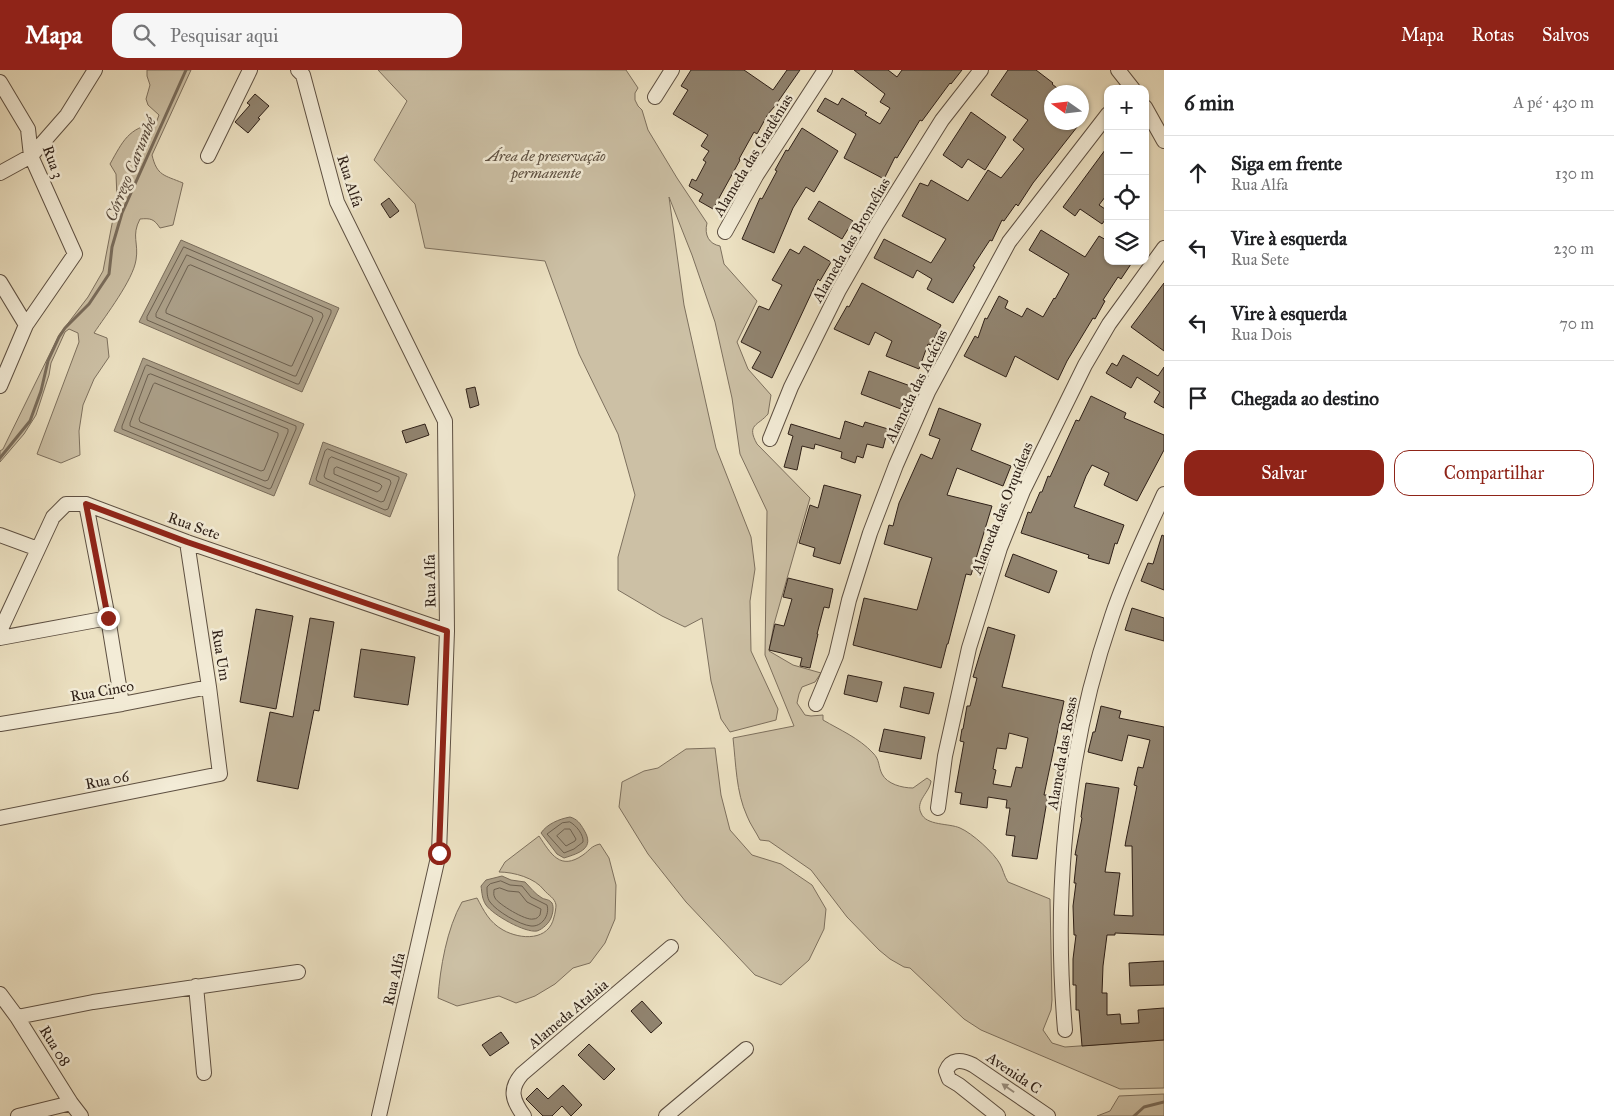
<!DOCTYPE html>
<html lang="pt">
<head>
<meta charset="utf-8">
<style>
  body { margin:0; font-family:"IM FELL Great Primer",serif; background:#f6f6f6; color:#202124 }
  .controls { position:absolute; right:15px; top:15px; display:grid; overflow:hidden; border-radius:10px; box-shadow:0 1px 4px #0004 }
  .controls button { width:45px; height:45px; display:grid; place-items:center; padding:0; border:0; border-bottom:1px solid #e0e0e0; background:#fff; color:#202124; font:25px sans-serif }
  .compass { position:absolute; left:1044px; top:15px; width:45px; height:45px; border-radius:50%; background:#fff; box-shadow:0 1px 4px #0004; rotate:284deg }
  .stop { position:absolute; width:15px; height:15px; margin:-11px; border:4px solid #8f2418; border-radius:50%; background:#fff }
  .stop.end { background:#8f2418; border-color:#fff; box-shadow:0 1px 5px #0008 }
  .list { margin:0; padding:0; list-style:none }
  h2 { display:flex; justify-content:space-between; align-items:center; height:65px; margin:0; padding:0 20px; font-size:21px }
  h2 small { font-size:16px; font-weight:400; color:#757577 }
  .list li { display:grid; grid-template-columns:32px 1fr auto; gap:15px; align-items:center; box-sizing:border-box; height:75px; padding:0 20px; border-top:1px solid #e0e0e0 }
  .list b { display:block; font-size:19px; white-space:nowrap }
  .list p { margin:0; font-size:16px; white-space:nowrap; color:#757577 }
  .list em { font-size:16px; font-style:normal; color:#757577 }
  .actions { display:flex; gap:10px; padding:15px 20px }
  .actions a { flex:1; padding:11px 0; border:1px solid #8f2418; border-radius:15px; text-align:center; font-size:18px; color:#8f2418 }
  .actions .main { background:#8f2418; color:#fff }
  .icon { flex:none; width:28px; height:28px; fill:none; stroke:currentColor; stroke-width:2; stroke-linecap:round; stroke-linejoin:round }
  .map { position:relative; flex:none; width:1164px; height:1046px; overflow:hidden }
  header { display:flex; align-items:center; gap:30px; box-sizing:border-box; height:70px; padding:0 25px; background:#8f2418; color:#fff }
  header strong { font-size:24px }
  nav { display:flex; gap:28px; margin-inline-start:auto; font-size:18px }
  .search { width:350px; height:45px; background:#f6f6f6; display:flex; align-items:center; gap:12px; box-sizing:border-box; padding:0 18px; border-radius:15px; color:#757577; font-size:19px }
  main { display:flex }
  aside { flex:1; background:#fff }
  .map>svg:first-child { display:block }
  .green { fill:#ccc0a5; stroke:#7d705e }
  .water { fill:#ab9f88; stroke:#796c5b }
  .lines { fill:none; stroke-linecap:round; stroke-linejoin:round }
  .shore { stroke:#6c6050; stroke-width:1 }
  .stream { stroke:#796c5b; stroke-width:3 }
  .building { fill:#918470; stroke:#2e2018; fill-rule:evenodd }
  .minor-casing { stroke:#5e5042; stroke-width:16 }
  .minor { stroke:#f3ecd7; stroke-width:14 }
  .oneway { fill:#9a9081 }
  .route { stroke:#8f2418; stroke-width:6 }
  .labels { text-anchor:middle; stroke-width:5; stroke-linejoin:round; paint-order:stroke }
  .street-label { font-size:15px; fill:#2e2018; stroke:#f3ecd7 }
  .park-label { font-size:15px; font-style:italic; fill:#5d5042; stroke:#f3ecd7 }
  .water-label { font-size:16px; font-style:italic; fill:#5a4c3f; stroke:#f3ecd7 }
</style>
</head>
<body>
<header>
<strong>Mapa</strong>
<div class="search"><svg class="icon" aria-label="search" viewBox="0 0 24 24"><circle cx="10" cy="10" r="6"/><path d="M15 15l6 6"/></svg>Pesquisar aqui</div>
<nav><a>Mapa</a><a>Rotas</a><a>Salvos</a></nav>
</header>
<main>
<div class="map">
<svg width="1164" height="1046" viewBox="0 0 1164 1046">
  <rect width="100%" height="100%" fill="#ece1c2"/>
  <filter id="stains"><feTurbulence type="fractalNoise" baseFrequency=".004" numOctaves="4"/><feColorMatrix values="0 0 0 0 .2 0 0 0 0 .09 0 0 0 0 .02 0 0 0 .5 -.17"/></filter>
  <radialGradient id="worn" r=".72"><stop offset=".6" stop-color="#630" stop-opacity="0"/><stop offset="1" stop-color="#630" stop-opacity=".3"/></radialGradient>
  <path class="green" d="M147,0H191L152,85C157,106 164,105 183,113L173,155L160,158C154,149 151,148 140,149C131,166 139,173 136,190C133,210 106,245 94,263L107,268L109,287L94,309L83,335L79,361L80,385L61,393L37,384L79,272L78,263L69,259L65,262L51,293L49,305L36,345L24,364L0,392V381L3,379L59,265L88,227L103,201L117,128L116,104L110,94C123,71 128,58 156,53L159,45L148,35L146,29L150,15L147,6Z
    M378,0H626L638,18L635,23V30L638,36L642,40L648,60L677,108L707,153C704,165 709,174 720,176L724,194L757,231L737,272L748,299L771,325L768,344C758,356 746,354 757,374L810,428L774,554L769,581L793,595L821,603L815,612L802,617L799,624L797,633L805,645L811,646L823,645V650C840,660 859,668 873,683C880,690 878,696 882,704C887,714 902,718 913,718L927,708L931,711C930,722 915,731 921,743C926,756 949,753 960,758C972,763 994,783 1000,794C1003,799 1004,806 1008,812L1050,829L1052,930L1051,940L1043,960L1052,973L1065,977L1164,970V1018L1120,1019L981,960L964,949L910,898L904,897L890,889L879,880L847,847L811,800L769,771L760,770C756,762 750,754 747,746C736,722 736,694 733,668L794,656L765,585L767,441L740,384L732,328L715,252L692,185L669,127L684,235L716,378L751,467L755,499L750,531L751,581L778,639L776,650L730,662L721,649L711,611L702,548L685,557L662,546L618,520V487L635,425L618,364L579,284L545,191L425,178L415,134L374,90L407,31Z
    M715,678L721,725L730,760L752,785L781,794L812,815L826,839L824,859L809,890L781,915L755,905L686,832L648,784L619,737L622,712L644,701L658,698L686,679Z
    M539,766C551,784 560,801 583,785C590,780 591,776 600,774L609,788L616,815L615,849L605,873L590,893L573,898L555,914L535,926L516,933L499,926L457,936L438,928C440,898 447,858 462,832L477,828C484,841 489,852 503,860C521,870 549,871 554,847C555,844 556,838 556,835C555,828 548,825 544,820C535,808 514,802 499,802L505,792Z
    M1164,1024V1046H1097L1110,1041L1119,1026Z"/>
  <path class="water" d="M181,170L339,238L302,322L139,252Z
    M143,288L304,354L274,426L114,361Z
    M323,372L407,404L390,447L309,414Z
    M570,747C577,749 580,753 584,760C595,778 580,783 564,788L557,784L541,763C547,754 559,749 570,747Z
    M502,806L511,810L525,812C530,817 535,824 542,828C546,830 549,829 552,833C554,837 553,843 551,848C549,853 543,859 537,861C525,863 493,845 486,835C482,829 482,823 481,816L486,810Z"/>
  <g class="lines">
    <path class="shore" d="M184,177L331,240V243L299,314H297L147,250V247Z
      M187,185L322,243L323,246L296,306H294L156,247V244Z
      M191,195L312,247L313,250L292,296H290L166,243V240L188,196Z
      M147,295L296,356V359L271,418L269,419L122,359V356L145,297Z
      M151,304L288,359V362L268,410L265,411L130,356V353L148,305Z
      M155,313L278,363V366L264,400L261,401L140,352L139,349L153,315Z
      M328,379L399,407V409L388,439L385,440L317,411L316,409L325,381Z
      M332,387L390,410L391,413L384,431L381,432L325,408L324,406L329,389Z
      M337,397L380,414L382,416L380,420L377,422L334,404V399Z
      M570,752C576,755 584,765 583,772L574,779L564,783L547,764L562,753Z
      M565,759H570L576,769L575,771L566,776L557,766Z
      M501,811L510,815L522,816L531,827L547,835C550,845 542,857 531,856C520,855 496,841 490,832C487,828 487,822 487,817L490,814Z
      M500,818L508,821L519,822L527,832L541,839L540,845C538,847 537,849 533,849C526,851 498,834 495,828C493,824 494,823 494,820Z"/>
    <path class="stream" d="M0,388L30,351L41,321L48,291L59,267L65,258L89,234L109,204L112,177L122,143L186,0
      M1134,1046L1144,1037L1164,1032"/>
  </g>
  <path class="building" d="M691,0H744L773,20L787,0H800L775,36L768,44L757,64L754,62L739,89L740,90L713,139L699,131L703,124L689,116L692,109L696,111L706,92L703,90L709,81L701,76L708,65L673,44L688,20L681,16Z
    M854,0H888L897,7L902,0H962L951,14L950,13L922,51L920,50L897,88L895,87L884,109L844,88L856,64L817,41L825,28L838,35L842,28L867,43L865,45L880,54L890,38L880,32L885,24Z
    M1008,0H1036L1053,13L1052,14L1062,22H1052V52H1081L1033,113L1018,136L1016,134L1004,151L1002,150L992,171L990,170L973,196L975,197L953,233L927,219L932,209L917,200L913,208L874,188L884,169L931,193L946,169L902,146L920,113L928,116L931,110L968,131L988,100L1001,108L1024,79L1013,70L1028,50L991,25Z
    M255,24L269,36L258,48L260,49L248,63L235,52L250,35L247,33Z
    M971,42L1006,67L985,100L968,89L962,98L943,85Z
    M802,58L838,81L814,122L806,117L793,138L774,183L742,169L760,128L762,129L777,101L775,100L786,80L788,81Z
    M1108,76V123L1099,135L1108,141V146L1102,154L1080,139L1075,146L1063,137Z
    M389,128L399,141L390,148L381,134Z
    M819,131L853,151L842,169L808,149Z
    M1041,160L1085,187L1099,166L1108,171V191H1133L1121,209L1118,207L1103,230L1105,231L1095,249L1093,248L1067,291L1058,310L1015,286L1006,307L964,286L975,266L978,268L985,248L987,249L999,226L1008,231L1005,238L1022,247L1027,238L1043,247L1054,228L1055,229L1069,204L1029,180Z
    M804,176L831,192L820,211L818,209L772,308L752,298L761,282L741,272L759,236L769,240L782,215L772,210L790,179L799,184Z
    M862,213L941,255L931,275L928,274L919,299L886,286L892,271L875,262L869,275L834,259L847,236L849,237Z
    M1164,213V281L1131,257Z
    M1123,285L1158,306L1164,297V338L1154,332L1160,322L1137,307L1131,318L1106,303L1112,293L1117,296Z
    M869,301L916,318L911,333L904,330L901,339L861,324Z
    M475,317L479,335L470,338L466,319Z
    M1091,326L1126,343L1124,348L1164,365V380L1137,431L1104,415L1109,403L1092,395L1086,406L1074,437L1124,455L1117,474L1115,473L1109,494L1088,488L1089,485L1021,463L1028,442L1031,443L1040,422H1042L1048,406L1050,407L1076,350L1079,351Z
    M939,338L981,354L971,380L1011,396L1003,416L957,398L947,425L992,436L971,505L966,504L948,574H947L941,598L853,575L864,528L917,540L932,488L884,474L889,455L893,456L899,433L921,384L932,389L940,369L929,365Z
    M845,351L863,357L865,352L888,359L883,378L867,374L863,388L857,386L855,393L841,388L842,382L815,374L814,379L802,376L797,400L784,397L793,366L788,364L791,354L840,369Z
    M425,354L429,365L406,373L402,361Z
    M824,415L861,425L840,494L813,486L815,478L799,473L810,435L818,438Z
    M1162,465L1164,466V520L1141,511L1148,493L1153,494Z
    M1013,484L1057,501L1049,523L1005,506Z
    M788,508L833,519L829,538L824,537L817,564H818L810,598L800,596L802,588L769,580L775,554L784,556L792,529L783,527Z
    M1132,538L1164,548V571L1125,560Z
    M256,539L293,546L276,639L240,632Z
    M310,548L334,552L319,641L314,640L298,719L257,711L270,642L293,647Z
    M988,557L1015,565L1002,617L1064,631L1044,725H1048L1037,789L1012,786L1015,766L1006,765L1010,738H1006L1007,730L988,727L987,738L960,734L962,723L955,722L964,672L960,671L962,659H963L967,636H970L977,608L973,607ZM1009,663L1028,668L1022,698L1016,697L1011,717L993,714L996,700L993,699L997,678L1006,679Z
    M361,579L415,587L408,635L354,627Z
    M848,605L882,612L877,632L844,624Z
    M904,617L934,623L929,644L900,637Z
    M1101,636L1121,641L1119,648L1164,657V865L1115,863V865H1107L1103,896L1102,923H1107V945L1120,944L1121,954L1139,953L1138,940L1164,938V970L1082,976L1079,940H1076V915H1073V889L1076,865H1074L1073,836L1076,813H1074L1077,785H1075L1082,748L1081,747L1086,713L1119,718L1105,802L1120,803L1114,845L1133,846L1132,776H1125L1126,770L1137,716L1134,715L1138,697L1143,698L1150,670L1128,665L1122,691L1088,682L1093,662H1095Z
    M884,659L925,667L921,689L879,681Z
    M1164,891V915L1130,916L1129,893Z
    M642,931L662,953L651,963L631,941Z
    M501,962L509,973L490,986L482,975Z
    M589,974L615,999L604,1010L578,985Z
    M563,1015L582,1035L571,1046L562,1036L552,1046H543L526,1029L537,1018L548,1029Z"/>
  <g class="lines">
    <defs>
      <path id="minor" d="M298,0L303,5L337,132L445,351L447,561L439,783L379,1046
        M1118,0L1133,19
        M0,12L28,59L31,86L75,184L26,255L0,316
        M655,27L672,0
        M1145,37L1164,71
        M208,86L250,0
        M0,103L31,86L67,45L95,0
        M725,162L756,106L825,0
        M0,212L26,255
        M770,369L791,317L839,220L877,154L942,50L981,0
        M86,434L108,548L122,634
        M0,465L38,479
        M0,561L53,447L66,434H86L187,472L447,561
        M0,568L108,548
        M816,634L836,586L849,530L870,463L896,395L928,322L1009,172L1108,44
        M0,654L122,634L209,617
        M938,738L945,686L969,578L1000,478L1023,421L1085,295L1109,254L1164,178
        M0,748L220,704L209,617L187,472
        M196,916L204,1003
        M0,924L17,947L71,1033L81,1046
        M17,947L93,932L298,902
        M1065,960C1053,820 1066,680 1112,546C1126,504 1146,464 1164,424
        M18,1046L71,1033
        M524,1046C512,1030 509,1019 522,1004L671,877
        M666,1046L746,979
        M998,1046L959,1015L949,1009L946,1001C951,989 961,989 973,995L1048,1046"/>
    </defs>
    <use href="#minor" class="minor-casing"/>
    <use href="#minor" class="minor"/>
  </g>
  <defs><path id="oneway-solid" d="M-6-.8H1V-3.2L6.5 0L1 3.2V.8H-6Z" transform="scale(1.25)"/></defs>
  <use class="oneway" href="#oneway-solid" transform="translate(1008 1018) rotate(-145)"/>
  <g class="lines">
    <path class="route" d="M108,548L86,434L187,472L447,561L439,783"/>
  </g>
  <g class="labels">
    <g class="street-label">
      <text transform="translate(753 85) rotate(-59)" y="5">Alameda das Gardênias</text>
      <text transform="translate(53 92) rotate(70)" y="5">Rua 3</text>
      <text transform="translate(350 111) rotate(72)" y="5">Rua Alfa</text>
      <text transform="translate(851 170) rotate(-60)" y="5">Alameda das Bromélias</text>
      <text transform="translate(916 316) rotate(-64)" y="5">Alameda das Acácias</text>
      <text transform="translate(1002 438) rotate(-68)" y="5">Alameda das Orquídeas</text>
      <text transform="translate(194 456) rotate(20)" y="5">Rua Sete</text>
      <text transform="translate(430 511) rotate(-91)" y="5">Rua Alfa</text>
      <text transform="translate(221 585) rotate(81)" y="5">Rua Um</text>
      <text transform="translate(102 621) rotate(-10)" y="5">Rua Cinco</text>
      <text transform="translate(1062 683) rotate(-80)" y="5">Alameda das Rosas</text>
      <text transform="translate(107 710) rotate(-11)" y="5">Rua 06</text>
      <text transform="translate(394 909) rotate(-77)" y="5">Rua Alfa</text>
      <text transform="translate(568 944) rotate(-40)" y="5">Alameda Atalaia</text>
      <text transform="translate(55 976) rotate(58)" y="5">Rua 08</text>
      <text transform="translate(1014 1003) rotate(34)" y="5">Avenida C</text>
    </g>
    <g class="park-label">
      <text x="546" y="91">Área de preservação<tspan x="546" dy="17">permanente</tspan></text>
    </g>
    <g class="water-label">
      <text transform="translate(130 99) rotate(-68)" y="6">Córrego Carumbé</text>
    </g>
  </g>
  <rect width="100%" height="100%" filter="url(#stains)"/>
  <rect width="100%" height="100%" fill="url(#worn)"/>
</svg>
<div class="controls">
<button>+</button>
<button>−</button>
<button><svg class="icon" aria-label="locate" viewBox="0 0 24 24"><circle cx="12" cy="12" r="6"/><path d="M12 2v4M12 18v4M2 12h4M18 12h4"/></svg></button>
<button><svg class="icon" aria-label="layers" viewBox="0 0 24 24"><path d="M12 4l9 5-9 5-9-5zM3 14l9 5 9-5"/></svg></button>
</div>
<svg class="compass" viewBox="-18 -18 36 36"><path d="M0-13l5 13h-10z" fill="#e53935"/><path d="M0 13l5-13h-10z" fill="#757577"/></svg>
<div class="stop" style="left:439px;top:783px"></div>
<div class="stop end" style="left:108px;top:548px"></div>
</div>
<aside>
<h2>6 min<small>A pé · 430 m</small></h2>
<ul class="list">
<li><svg class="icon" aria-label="ahead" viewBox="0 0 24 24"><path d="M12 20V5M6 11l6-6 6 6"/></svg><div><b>Siga em frente</b><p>Rua Alfa</p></div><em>130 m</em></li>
<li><svg class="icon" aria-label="left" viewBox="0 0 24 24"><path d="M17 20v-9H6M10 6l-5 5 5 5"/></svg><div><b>Vire à esquerda</b><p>Rua Sete</p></div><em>230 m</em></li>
<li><svg class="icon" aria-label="left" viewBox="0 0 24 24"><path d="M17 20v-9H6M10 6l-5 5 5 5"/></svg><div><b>Vire à esquerda</b><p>Rua Dois</p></div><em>70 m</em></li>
<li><svg class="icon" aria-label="arrive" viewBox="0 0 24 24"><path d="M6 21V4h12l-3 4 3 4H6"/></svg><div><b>Chegada ao destino</b></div></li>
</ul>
<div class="actions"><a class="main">Salvar</a><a>Compartilhar</a></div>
</aside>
</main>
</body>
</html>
